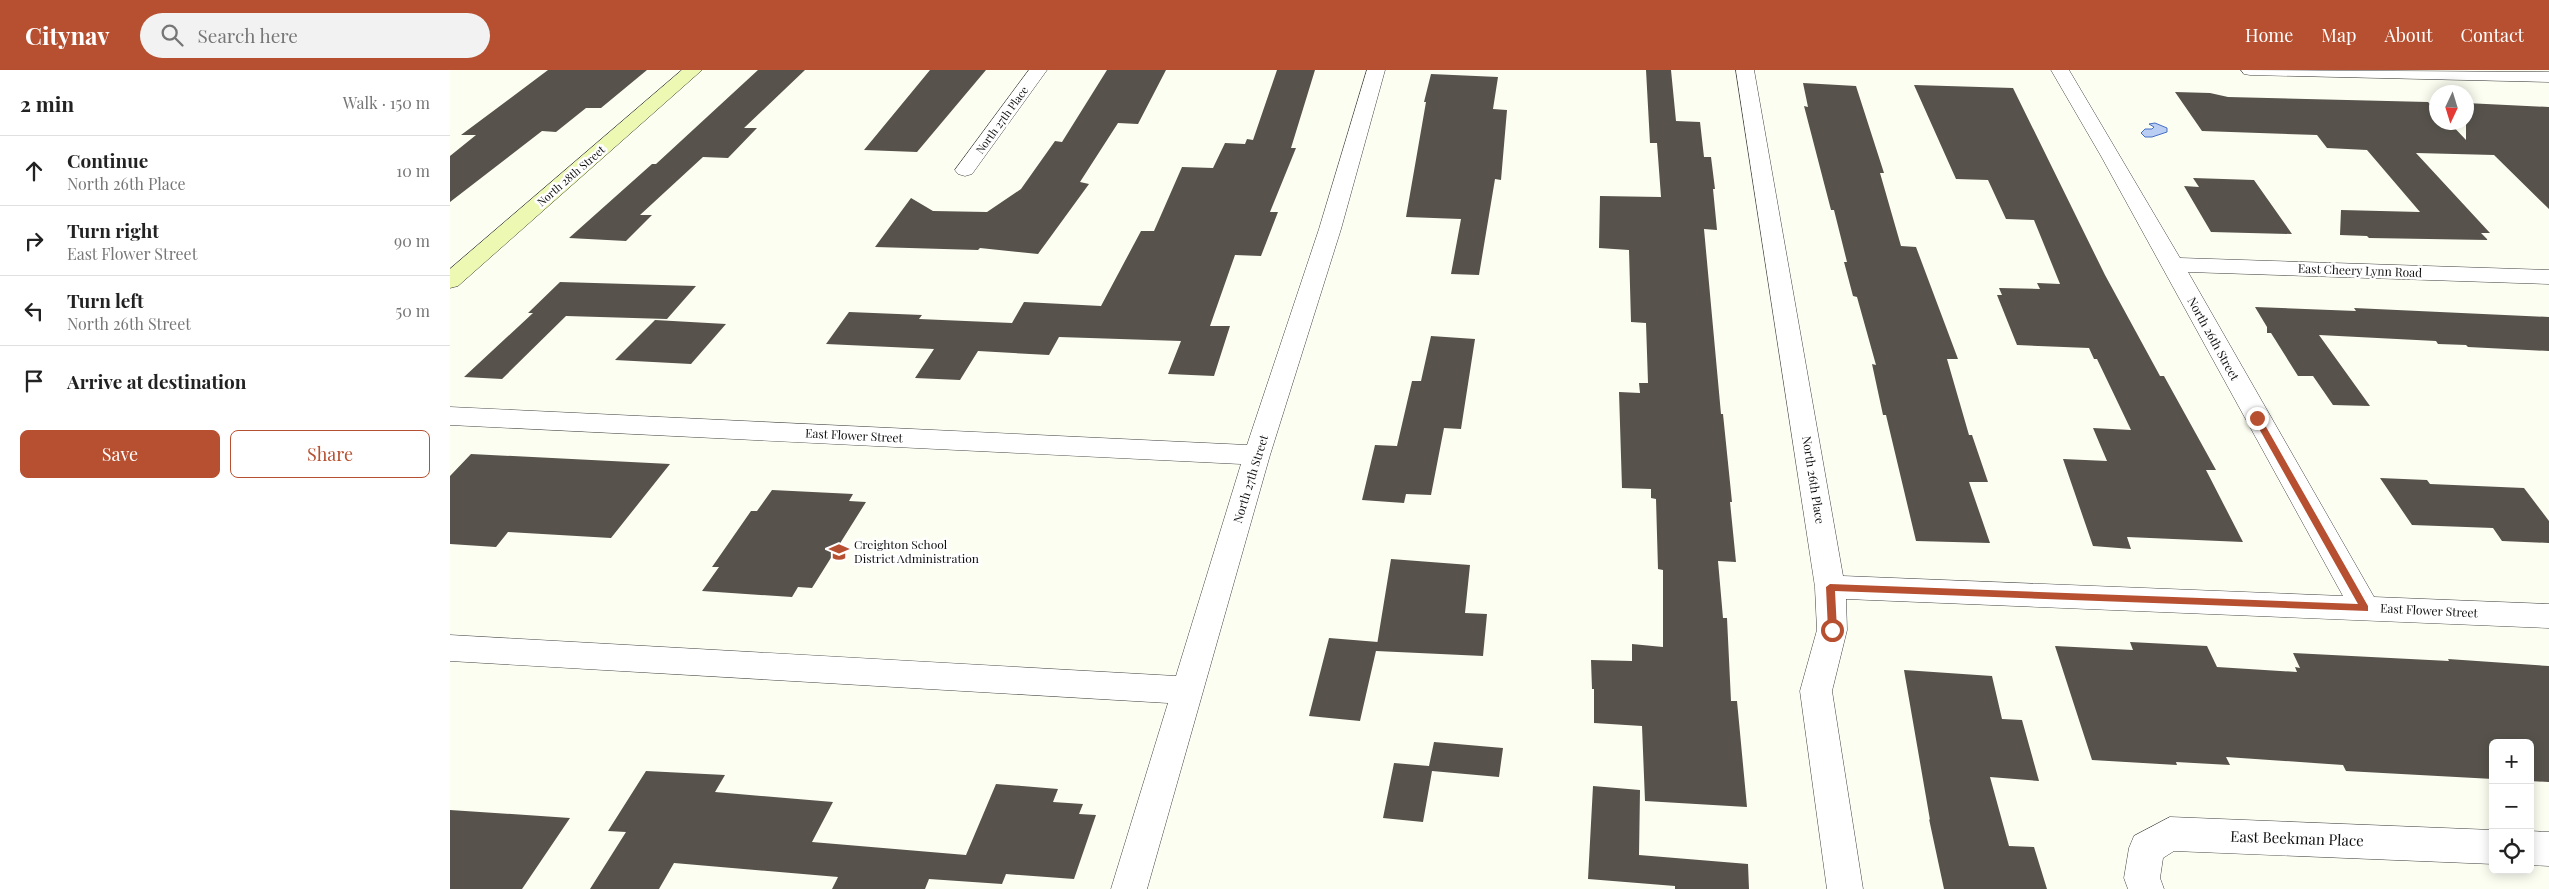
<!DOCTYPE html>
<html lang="en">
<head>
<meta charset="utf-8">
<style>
  body { margin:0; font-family:"Playfair Display",serif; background:#f2f2f2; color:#222 }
  .controls { position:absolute; right:15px; bottom:15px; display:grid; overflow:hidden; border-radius:8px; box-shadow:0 2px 12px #0003 }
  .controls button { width:45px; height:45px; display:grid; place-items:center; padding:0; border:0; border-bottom:1px solid #e0e0e0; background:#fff; color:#222; font:25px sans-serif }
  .compass { position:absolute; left:1979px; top:15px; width:45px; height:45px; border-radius:50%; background:#fff; box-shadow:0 2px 12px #0003; rotate:184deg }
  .stop { position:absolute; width:15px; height:15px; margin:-11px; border:4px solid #b65030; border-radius:50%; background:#fff }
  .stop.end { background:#b65030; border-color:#fff; box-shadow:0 1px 5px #0008 }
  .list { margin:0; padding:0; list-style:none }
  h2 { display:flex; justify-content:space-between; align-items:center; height:65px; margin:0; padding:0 20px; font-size:21px }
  h2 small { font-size:16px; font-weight:400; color:#767676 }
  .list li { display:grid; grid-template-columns:32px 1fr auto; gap:15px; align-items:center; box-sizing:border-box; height:70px; padding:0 20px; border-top:1px solid #e0e0e0 }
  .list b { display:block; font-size:19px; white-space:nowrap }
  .list p { margin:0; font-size:16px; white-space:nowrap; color:#767676 }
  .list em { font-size:16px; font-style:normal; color:#767676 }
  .actions { display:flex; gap:10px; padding:15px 20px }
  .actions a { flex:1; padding:11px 0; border:1px solid #b65030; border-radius:8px; text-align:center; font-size:18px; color:#b65030 }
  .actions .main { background:#b65030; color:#fff }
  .icon { flex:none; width:28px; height:28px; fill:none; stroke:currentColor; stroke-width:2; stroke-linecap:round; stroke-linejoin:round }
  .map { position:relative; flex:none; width:2099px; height:819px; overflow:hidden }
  header { display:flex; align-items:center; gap:30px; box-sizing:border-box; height:70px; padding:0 25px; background:#b65030; color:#fff }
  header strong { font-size:24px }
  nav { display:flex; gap:28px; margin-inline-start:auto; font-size:18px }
  .search { width:350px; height:45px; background:#f2f2f2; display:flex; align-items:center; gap:12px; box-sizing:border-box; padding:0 18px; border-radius:28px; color:#767676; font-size:19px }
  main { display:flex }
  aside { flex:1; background:#fff }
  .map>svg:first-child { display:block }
  .water { fill:#bacdf2; stroke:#466ec4 }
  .building { fill:#57534c }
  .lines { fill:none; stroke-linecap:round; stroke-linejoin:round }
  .street-casing { stroke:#424242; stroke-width:1 }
  .secondary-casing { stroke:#313131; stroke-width:1 }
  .street { fill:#fff; fill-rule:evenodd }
  .secondary { fill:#edf9b2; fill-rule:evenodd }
  .route { fill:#b65030 }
  .labels { text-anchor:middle; stroke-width:5; stroke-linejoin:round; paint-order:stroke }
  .far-street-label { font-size:11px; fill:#0f0f0f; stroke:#fff }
  .street-label { font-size:12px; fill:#0f0f0f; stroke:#fff }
  .poi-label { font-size:12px; fill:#0f0f0f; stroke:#fff; text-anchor:start }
  .near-street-label { font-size:15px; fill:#0f0f0f; stroke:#fff }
</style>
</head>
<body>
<header>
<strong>Citynav</strong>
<div class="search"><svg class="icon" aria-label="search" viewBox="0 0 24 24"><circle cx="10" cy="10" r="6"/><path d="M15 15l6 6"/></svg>Search here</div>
<nav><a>Home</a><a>Map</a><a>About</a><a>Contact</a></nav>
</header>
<main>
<aside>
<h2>2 min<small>Walk · 150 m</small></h2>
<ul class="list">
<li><svg class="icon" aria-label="ahead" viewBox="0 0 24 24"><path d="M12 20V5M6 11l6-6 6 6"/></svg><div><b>Continue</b><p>North 26th Place</p></div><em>10 m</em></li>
<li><svg class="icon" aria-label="right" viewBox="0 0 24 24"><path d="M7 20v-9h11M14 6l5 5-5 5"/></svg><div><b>Turn right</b><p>East Flower Street</p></div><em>90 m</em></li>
<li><svg class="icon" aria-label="left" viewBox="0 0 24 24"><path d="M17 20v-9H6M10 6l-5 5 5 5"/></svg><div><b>Turn left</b><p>North 26th Street</p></div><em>50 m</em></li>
<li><svg class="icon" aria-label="arrive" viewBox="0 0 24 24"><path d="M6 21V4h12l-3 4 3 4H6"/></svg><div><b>Arrive at destination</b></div></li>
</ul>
<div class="actions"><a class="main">Save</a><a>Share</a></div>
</aside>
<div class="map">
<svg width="2099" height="819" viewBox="0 0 2099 819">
  <rect width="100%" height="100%" fill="#fdfef2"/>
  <path class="water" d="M1705,53L1717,58V62L1702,67H1695L1691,63L1695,59H1702L1704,57L1699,54Z"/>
  <path class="building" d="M98,0H197L151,38H136L106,62L92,61L0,132V86L26,65H11Z
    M308,0H355L294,58H307L278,88L253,87L190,145H202L176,171L119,168L202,94H206Z
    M480,0H536L467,82L414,80Z
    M657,0H716L688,54L668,53L630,112L639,114L588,184L530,178L528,180L425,177L461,128L483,141L537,142L571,119L605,71L612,72Z
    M827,0H865L841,78H846L820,142H828L811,186L785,185L760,256H780L764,306L718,304L731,271L609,267L599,285L528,281L510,310L465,308L484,279L376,274L399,242L472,245L469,249L562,253L574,232L651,236L691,161H704L732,97L763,98L775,73L795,74L797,69L803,70Z
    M1196,0H1221L1226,51L1250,52L1254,87H1261L1265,119H1263L1267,160L1254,159L1271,344H1273L1282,432H1280L1286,492L1268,491L1273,548H1277L1281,631H1287L1297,737L1195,731L1192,656L1144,653V619H1142L1141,590L1182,591V574L1213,577V500L1208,499L1206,429L1201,428V419L1172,418L1169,322L1190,323L1189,313H1198L1196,253L1181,252L1179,180L1149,178L1150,126L1211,127L1207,73H1200Z
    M981,4L1048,7L1043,39L1057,40L1051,110L1045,109L1029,205L1001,204L1011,149L956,147L976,32H974Z
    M1353,13L1406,16L1434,103H1430L1451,176L1466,177L1508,289H1497L1519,365H1522L1538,412H1519L1540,473L1466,471L1436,345H1433L1422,294L1426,295L1407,227L1403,226L1394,192H1397L1384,140H1381L1354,36L1358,37Z
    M1464,15L1563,18L1655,205L1710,306H1714L1766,400H1756L1793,472L1677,467L1681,479L1643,476L1613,389L1657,391L1643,358L1681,360L1647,289H1644L1639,278L1567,275L1547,225H1552L1549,218L1590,219L1587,213L1610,214L1584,150L1556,149L1538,110L1506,109Z
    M1725,22L1760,23L1778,27L1978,32L1986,40V52H1999L2016,70V33L2099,37V139L2044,85L1966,83L2040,163H2031L2038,170L1919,168L1917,166L1890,165L1891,140L1970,142L1917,80L1877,78L1867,65L1752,61Z
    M1743,108L1804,110L1842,164L1761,162L1734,116L1749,117Z
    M110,212L246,216L217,249L116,246L52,309L14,307L83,243H78Z
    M1805,237L1906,241L1904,238L2099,247V281L2018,277L2016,275L1988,274L1986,271L1869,265L1920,336L1883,335L1863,306H1848L1821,263H1817V257Z
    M205,250L276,254L241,294L165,290Z
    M981,266L1025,269L1011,359L994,358L981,425L956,424L954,433L912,430L925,375L947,376L962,311H971Z
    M21,384L220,394L161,468L58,462L46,477L0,474V406Z
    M1930,408L1977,410L1980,414L2074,418L2099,451V473L2052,471L2043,458L1962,455Z
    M322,420L403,424L399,431L416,432L362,518L348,517L342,527L252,521L269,497H262L301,441H307Z
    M941,489L1020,495L1015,543L1037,544L1033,586L926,581Z
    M879,568L928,572L910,651L859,646Z
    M1680,572L1757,576L1767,597L1847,602L1845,597L1850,598L1843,583L1999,591L1998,589L2099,596V712L2080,711V673H2043V709L1896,701L1893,695L1776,687L1780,695L1726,692L1727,695L1642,690L1605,576L1683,580Z
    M1454,600L1542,606L1552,649L1572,650L1589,711L1540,707L1559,776L1584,777L1597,819H1494L1479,749L1480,750Z
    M984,672L1053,678L1049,707L982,701L973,752L933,748L944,693L979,696Z
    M196,701L275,705L265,722L383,732L362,772L516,785L546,714L608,719L603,732L633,734L629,744L646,745L624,809L556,804L552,814L479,809L475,819H382L388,807L224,793L209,819H140L176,762L158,761Z
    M1143,716L1190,720L1189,785L1298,794L1299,819H1225V816L1138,809Z
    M0,740L120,748L72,819H0Z"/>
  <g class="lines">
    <defs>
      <path id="street" d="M579,0H597L522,104L515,106L508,104L505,100Z
        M917,0H935L891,159L820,385L697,819H661L718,633L0,591V565L726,606L791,394L0,355V337L797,375L869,159Z
        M1286,0H1304L1393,506L1893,526L1651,86L1601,0H1619L1730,188L2099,200V214L1738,202L1924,527L2099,534V558L1396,529L1397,560L1382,621L1413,819H1377L1350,621L1367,560L1365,517Z
        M1791,0L2099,2V12L1800,5L1794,4Z
        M1720,747L2043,760V794L1724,781L1713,788L1710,808L1714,819H1678L1674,808L1679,778L1684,766Z
        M2080,761L2099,762V796L2080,795Z"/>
      <path id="secondary" d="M232,0H252L8,216L0,218V199Z"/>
    </defs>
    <use href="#street" class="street-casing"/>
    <use href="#secondary" class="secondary-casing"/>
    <use href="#street" class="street"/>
    <use href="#secondary" class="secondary"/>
  </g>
  <path class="route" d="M1807,345L1811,348L1918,536V541L1385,521L1387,560L1382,564L1378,560L1376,517L1380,514L1908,534L1803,348Z"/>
  <defs>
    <symbol id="school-bare" viewBox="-9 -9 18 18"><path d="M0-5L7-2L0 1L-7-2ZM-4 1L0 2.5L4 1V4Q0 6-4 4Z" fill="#b65030" stroke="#fff" stroke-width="2.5" paint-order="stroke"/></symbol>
  </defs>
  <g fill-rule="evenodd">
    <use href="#school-bare" x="375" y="468" width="28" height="28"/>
  </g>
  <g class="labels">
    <g class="far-street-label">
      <text transform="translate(552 50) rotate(-54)" y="4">North 27th Place</text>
      <text transform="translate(121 106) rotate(-41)" y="4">North 28th Street</text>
    </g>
    <g class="street-label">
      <text transform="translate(1910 201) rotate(2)" y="4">East Cheery Lynn Road</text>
      <text transform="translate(1763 269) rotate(61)" y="4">North 26th Street</text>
      <text transform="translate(404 366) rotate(3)" y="4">East Flower Street</text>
      <text transform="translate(801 409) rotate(-73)" y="4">North 27th Street</text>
      <text transform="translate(1363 410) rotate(81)" y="4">North 26th Place</text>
      <text transform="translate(1979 541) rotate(3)" y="4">East Flower Street</text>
    </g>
    <g class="poi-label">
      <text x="404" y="479">Creighton School<tspan x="404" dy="14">District Administration</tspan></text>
    </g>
    <g class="near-street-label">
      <text transform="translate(1847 769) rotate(2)" y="5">East Beekman Place</text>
    </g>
  </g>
</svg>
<div class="controls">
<button>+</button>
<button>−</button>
<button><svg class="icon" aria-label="locate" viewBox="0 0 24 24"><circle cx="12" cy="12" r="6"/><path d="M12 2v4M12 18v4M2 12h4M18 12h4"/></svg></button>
</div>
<svg class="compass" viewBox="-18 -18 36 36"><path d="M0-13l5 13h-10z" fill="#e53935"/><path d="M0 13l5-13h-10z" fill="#767676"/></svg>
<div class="stop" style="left:1382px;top:560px"></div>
<div class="stop end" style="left:1807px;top:348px"></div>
</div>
</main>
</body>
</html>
